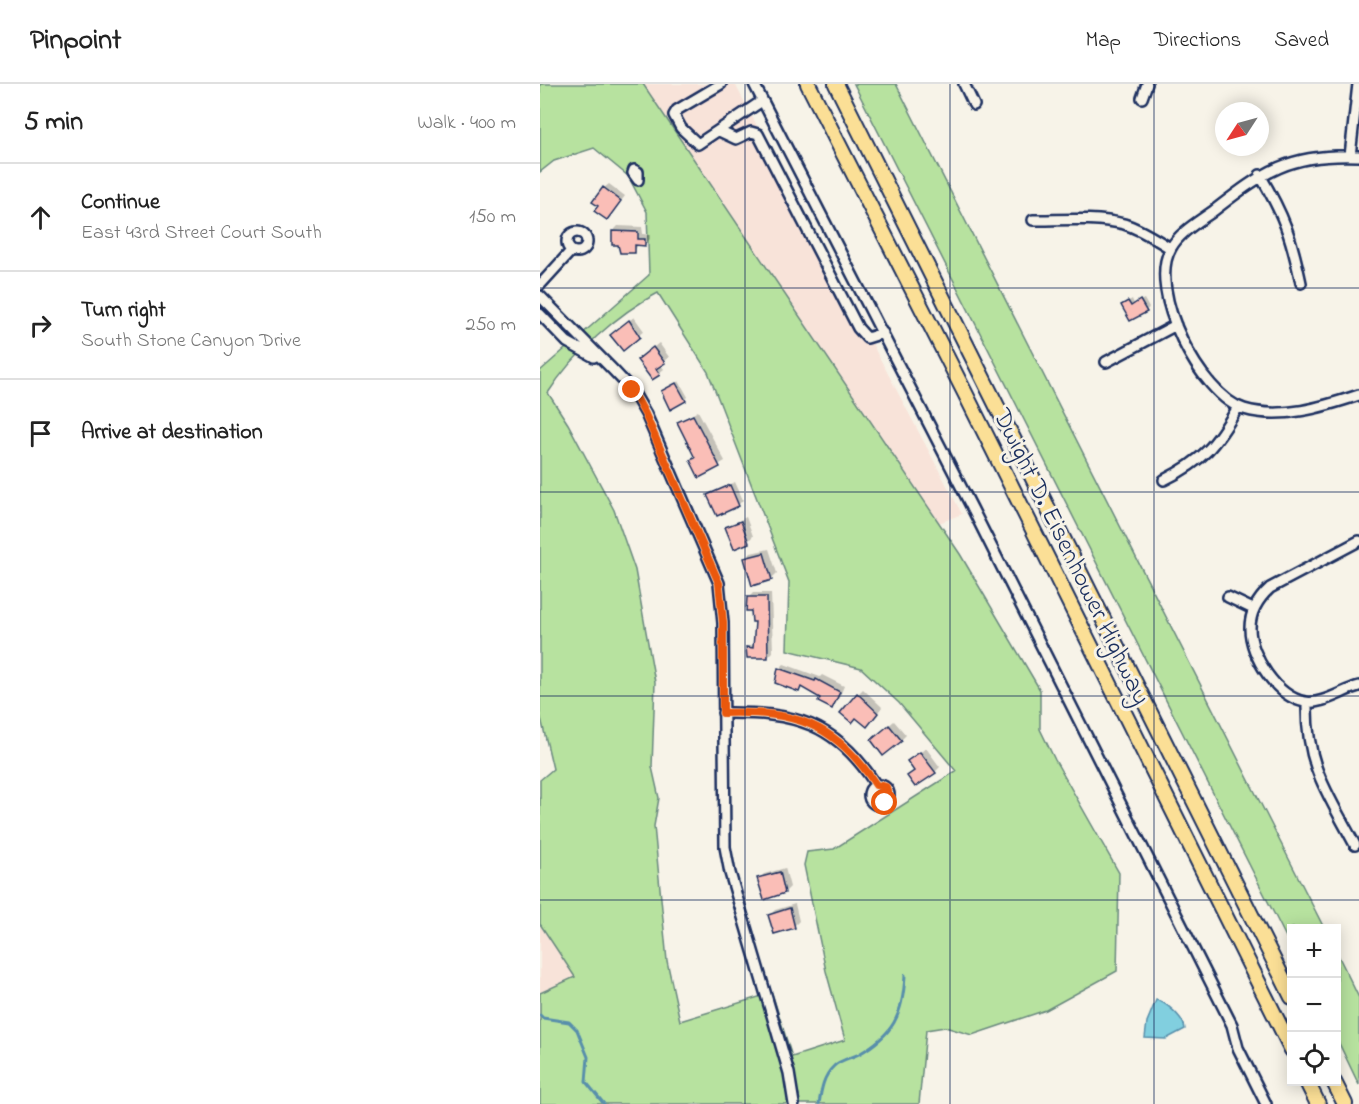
<!DOCTYPE html>
<html lang="en">
<head>
<meta charset="utf-8">
<style>
  body { margin:0; font-family:"Indie Flower",sans-serif; background:#f6f6f6; color:#222 }
  .controls { position:absolute; right:18px; bottom:18px; display:grid; overflow:hidden; border-radius:0px; box-shadow:0 3px 15px #0003 }
  .controls button { width:54px; height:54px; display:grid; place-items:center; padding:0; border:0; border-bottom:2px solid #e0e0e0; background:#fff; color:#222; font:30px sans-serif }
  .compass { position:absolute; left:675px; top:18px; width:54px; height:54px; border-radius:50%; background:#fff; box-shadow:0 3px 15px #0003; rotate:234deg }
  .stop { position:absolute; width:18px; height:18px; margin:-14px; border:4px solid #ea580c; border-radius:50%; background:#fff }
  .stop.end { background:#ea580c; border-color:#fff; box-shadow:0 2px 6px #0008 }
  .list { margin:0; padding:0; list-style:none }
  h2 { display:flex; justify-content:space-between; align-items:center; height:78px; margin:0; padding:0 24px; font-size:26px }
  h2 small { font-size:20px; font-weight:400; color:#767676 }
  .list li { display:grid; grid-template-columns:39px 1fr auto; gap:18px; align-items:center; box-sizing:border-box; height:108px; padding:0 24px; border-top:2px solid #e0e0e0 }
  .list b { display:block; font-size:22px; white-space:nowrap }
  .list p { margin:0; font-size:20px; white-space:nowrap; color:#767676 }
  .list em { font-size:20px; font-style:normal; color:#767676 }
  .icon { flex:none; width:33px; height:33px; fill:none; stroke:currentColor; stroke-width:2; stroke-linecap:round; stroke-linejoin:round }
  .map { position:relative; flex:none; width:819px; height:1020px; overflow:hidden }
  header { display:flex; align-items:center; gap:36px; box-sizing:border-box; height:84px; padding:0 30px; background:#fff; border-bottom:2px solid #e0e0e0 }
  header strong { font-size:28px }
  nav { display:flex; gap:33px; margin-inline-start:auto; font-size:21px }
  main { display:flex }
  aside { flex:1; background:#fff }
  .map>svg:first-child { display:block }
  .built { fill:#f8e3d9 }
  .green { fill:#b7e29f; stroke:#69887e; stroke-width:1.5; fill-rule:evenodd }
  .water { fill:#81cfdf; stroke:#588fab; stroke-width:1.5 }
  .shadow { fill:#0003 }
  .lines { fill:none; stroke-linecap:round; stroke-linejoin:round }
  .stream { stroke:#588fab; stroke-width:3 }
  .building { fill:#fabeb7; stroke:#1b2f5e; stroke-width:1.5 }
  .minor-casing { stroke:#1b2f5e; stroke-width:14 }
  .highway-casing { stroke:#1b2f5e; stroke-width:18 }
  .minor { stroke:#f7f3e8; stroke-width:9 }
  .highway { stroke:#fbdf96; stroke-width:14 }
  .route { stroke:#ea580c; stroke-width:8 }
  .grid { fill:none; stroke:#1b2f5e; stroke-width:1.5; stroke-opacity:0.55 }
  .labels { text-anchor:middle; stroke-width:6; stroke-linejoin:round; paint-order:stroke }
  .street-label { font-size:26px; fill:#1b2f5e; stroke:#f7f3e8 }
</style>
</head>
<body>
<header>
<strong>Pinpoint</strong>
<nav><a>Map</a><a>Directions</a><a>Saved</a></nav>
</header>
<main>
<aside>
<h2>5 min<small>Walk · 400 m</small></h2>
<ul class="list">
<li><svg class="icon" aria-label="ahead" viewBox="0 0 24 24"><path d="M12 20V5M6 11l6-6 6 6"/></svg><div><b>Continue</b><p>East 43rd Street Court South</p></div><em>150 m</em></li>
<li><svg class="icon" aria-label="right" viewBox="0 0 24 24"><path d="M7 20v-9h11M14 6l5 5-5 5"/></svg><div><b>Turn right</b><p>South Stone Canyon Drive</p></div><em>250 m</em></li>
<li><svg class="icon" aria-label="arrive" viewBox="0 0 24 24"><path d="M6 21V4h12l-3 4 3 4H6"/></svg><div><b>Arrive at destination</b></div></li>
</ul>
</aside>
<div class="map">
<svg width="819" height="1020" viewBox="0 0 819 1020">
  <rect width="100%" height="100%" fill="#f7f3e8"/>
  <filter id="ink" filterUnits="userSpaceOnUse"><feTurbulence type="fractalNoise" baseFrequency=".0167" numOctaves="2"/><feDisplacementMap in="SourceGraphic" scale="12" xChannelSelector="R" yChannelSelector="G"/><feConvolveMatrix kernelMatrix="1 2 1 2 8 2 1 2 1" color-interpolation-filters="sRGB"/></filter>
  <g filter="url(#ink)">
    <path class="built" d="M103,0H195L422,430L399,439Z
      M0,840L35,893L0,916Z"/>
    <path class="green" d="M0,0H103L420,470L500,606V645L515,676L579,789L577,887L506,926L432,951L405,943L386,946L379,1020H0V909L35,893L0,840V696L13,685L0,630V287L109,191L107,128L88,92L54,64L14,77L0,88ZM118,209L168,288L249,498L247,566L321,584L359,619L416,687L294,765L267,768L264,781L286,887L305,956L252,973L232,909L140,937L127,877L114,742L119,714L112,683L115,598L95,486L74,426L28,340L8,309C32,271 78,229 118,209Z
      M314,0H356L725,728L784,844H752L751,863Z
      M797,869L819,914V1001L797,955Z"/>
    <path class="water" d="M616,916C626,918 644,934 645,945L626,955L605,954L607,938Z"/>
    <path class="shadow" d="M69,100L85,112L71,130L60,122L64,104Z
      M78,142L102,143L103,150L110,151V155L105,160H99L94,167L73,147Z
      M592,215L594,220L604,215L609,224L591,235L586,219Z
      M94,233L104,247L99,251L77,246Z
      M119,259L129,273L120,280L124,285L113,294L104,271Z
      M139,297L148,313L145,316L123,307Z
      M158,327L185,377L159,392L152,376L156,372L139,338Z
      M195,398L203,416L198,421L169,412Z
      M206,433L213,452L208,457L187,443Z
      M229,465L237,489L232,494L213,500L206,474L211,469Z
      M213,509H231L233,568L228,573L208,564L215,559L217,536L208,514Z
      M244,580L280,593L282,591L304,602L297,618L292,623L263,602L259,606L239,585Z
      M323,605L342,623L332,636L318,610Z
      M354,637L366,651L361,656L338,651Z
      M386,664L400,683L395,688L375,686L369,677Z
      M245,784L250,803L245,808L219,795L224,790Z
      M255,820L259,837L254,842L230,831L235,826Z"/>
    <g class="lines">
      <path class="stream" d="M0,931L3,934L29,938L37,946L48,973L46,998L64,1020
        M279,1020C281,1007 283,992 294,982C300,976 311,974 319,970C353,950 363,932 365,891"/>
    </g>
    <path class="building" d="M63,103L81,117L67,136L54,127L58,122L52,118Z
      M72,147L98,148V155H105V162L95,161V169H80L78,161H72Z
      M600,216L607,228L590,237L581,221L588,217L591,222Z
      M89,236L100,253L83,267L70,251Z
      M113,263L125,279L116,285L120,291L112,296L97,276Z
      M136,299L146,317L130,326L121,307Z
      M153,331L180,383L159,394L150,376L155,374L137,338Z
      M190,401L199,422L177,432L167,411Z
      M201,437L209,459L194,465L185,443Z
      M224,469L232,496L212,502L204,474Z
      M207,513H227L228,574H207L206,563L213,564L215,538H212L211,527H206Z
      M238,584L275,597L276,595L300,608L292,625L278,618L280,614L261,603L259,608L235,599Z
      M317,609L338,629L327,643L316,634L312,639L300,629Z
      M349,641L362,657L343,672L331,656Z
      M380,668L396,689L375,703L367,692L374,687L367,677Z
      M240,788L245,809L224,816L217,794Z
      M250,824L255,844L234,850L228,831Z"/>
    <g class="lines">
      <defs>
        <path id="minor" d="M181,0L137,26L134,31L141,44L158,60L222,17
          M214,0L432,424L692,941L698,964L726,1020
          M424,0L434,21
          M602,14L607,0
          M179,47L196,55L211,48L218,50L318,244L327,254L343,249
          M810,72L818,0
          M819,72C749,69 725,87 672,128C658,138 639,149 631,164C606,206 661,312 704,325C741,336 783,323 819,311
          M94,86L98,88V96L93,89Z
          M720,91C744,132 751,152 761,199
          M493,136C522,136 555,133 584,140C601,145 615,155 630,164
          M27 158a10 10 0 1 1 20 0a10 10 0 1 1-20 0Z
          M0,201L31,167
          M0,212L74,287L92,306L106,330L179,499L183,539L185,763L190,789L249,989L254,1020
          M0,230L27,258L54,273
          M566,278L636,241
          M624,396C664,376 676,361 698,323
          M819,457L730,504C718,515 710,527 710,544C710,572 737,613 765,618C782,621 803,606 819,602
          M688,513L713,525
          M767,619C766,682 787,708 815,761
          M183,629C254,628 296,638 336,701
          M329 711a10 10 0 1 1 20 0a10 10 0 1 1-20 0Z"/>
        <path id="highway" d="M268,0L425,309L752,966
          M296,0L752,913
          M767,998L778,1020
          M794,998L805,1020"/>
      </defs>
      <use href="#minor" class="minor-casing"/>
      <use href="#highway" class="highway-casing"/>
      <use href="#minor" class="minor"/>
      <use href="#highway" class="highway"/>
    </g>
  </g>
  <g class="lines" filter="url(#ink)">
    <path class="route" d="M92,306L105,330L179,499L183,539V629C254,627 295,638 336,701L346,703L349,713L345,719"/>
  </g>
  <path class="grid" d="M205,0V1020M410,0V1020M614,0V1020M0,204H819M0,408H819M0,612H819M0,816H819"/>
  <g class="labels">
    <g class="street-label">
      <text transform="translate(533 472) rotate(64)" y="9">Dwight D. Eisenhower Highway</text>
    </g>
  </g>
</svg>
<div class="controls">
<button>+</button>
<button>−</button>
<button><svg class="icon" aria-label="locate" viewBox="0 0 24 24"><circle cx="12" cy="12" r="6"/><path d="M12 2v4M12 18v4M2 12h4M18 12h4"/></svg></button>
</div>
<svg class="compass" viewBox="-18 -18 36 36"><path d="M0-13l5 13h-10z" fill="#e53935"/><path d="M0 13l5-13h-10z" fill="#767676"/></svg>
<div class="stop" style="left:345px;top:719px"></div>
<div class="stop end" style="left:92px;top:306px"></div>
</div>
</main>
</body>
</html>
